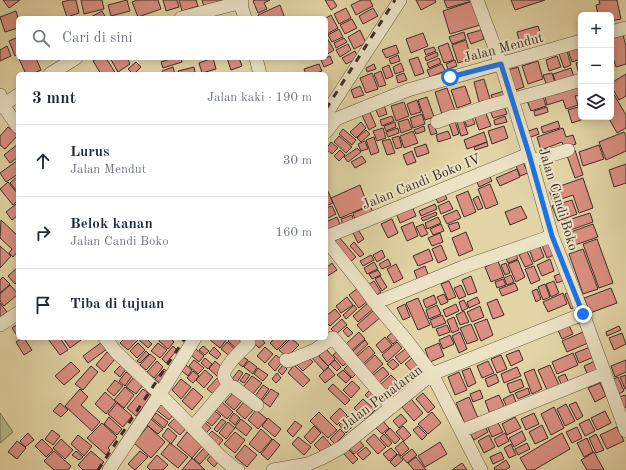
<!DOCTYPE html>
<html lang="id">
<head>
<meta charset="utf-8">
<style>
  body { margin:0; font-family:"Old Standard TT",serif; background:#f6f6f7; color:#1f2937 }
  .controls { position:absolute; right:12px; top:12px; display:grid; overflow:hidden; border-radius:6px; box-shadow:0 2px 10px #0003 }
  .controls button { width:36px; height:36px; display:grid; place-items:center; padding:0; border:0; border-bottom:1px solid #e0e1e3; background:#fff; color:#1f2937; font:20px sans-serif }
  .stop { position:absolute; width:12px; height:12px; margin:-9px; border:3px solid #1a73e8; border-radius:50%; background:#fff }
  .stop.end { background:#1a73e8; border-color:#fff; box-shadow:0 1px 4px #0008 }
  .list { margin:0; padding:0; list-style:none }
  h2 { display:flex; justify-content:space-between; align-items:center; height:52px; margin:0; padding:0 16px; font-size:17px }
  h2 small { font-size:13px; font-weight:400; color:#747a83 }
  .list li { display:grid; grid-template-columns:26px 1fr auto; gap:12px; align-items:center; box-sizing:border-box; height:72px; padding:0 16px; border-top:1px solid #e0e1e3 }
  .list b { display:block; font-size:15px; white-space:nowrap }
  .list p { margin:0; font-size:13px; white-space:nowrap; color:#747a83 }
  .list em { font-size:13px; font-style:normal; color:#747a83 }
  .icon { flex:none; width:22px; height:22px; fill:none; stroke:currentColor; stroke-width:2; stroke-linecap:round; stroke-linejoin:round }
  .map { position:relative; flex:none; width:626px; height:470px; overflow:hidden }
  .search { position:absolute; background:#fff; box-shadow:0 2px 10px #0003; left:16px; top:16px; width:312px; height:44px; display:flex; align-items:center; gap:10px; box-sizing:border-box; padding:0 14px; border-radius:6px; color:#747a83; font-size:15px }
  .panel { position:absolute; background:#fff; box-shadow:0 2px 10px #0003; left:16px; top:72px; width:312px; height:268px; border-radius:6px }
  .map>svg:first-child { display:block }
  .green { fill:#b1bd88; stroke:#767658 }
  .building { fill:#db8f81; stroke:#3c2e27 }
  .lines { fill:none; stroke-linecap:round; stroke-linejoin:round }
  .minor-casing { stroke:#665847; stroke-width:14 }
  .minor { stroke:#ece3c5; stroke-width:13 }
  .rail { stroke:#3c2e27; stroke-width:3; stroke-dasharray:7 7; stroke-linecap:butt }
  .route { stroke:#1a73e8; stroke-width:5 }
  .labels { text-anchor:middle; stroke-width:4; stroke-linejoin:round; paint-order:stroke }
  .street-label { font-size:14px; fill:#3c2e27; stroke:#ece3c5 }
</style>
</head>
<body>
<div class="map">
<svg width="626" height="470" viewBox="0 0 626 470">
  <rect width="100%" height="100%" fill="#e2d4a6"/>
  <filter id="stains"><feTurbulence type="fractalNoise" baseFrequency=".005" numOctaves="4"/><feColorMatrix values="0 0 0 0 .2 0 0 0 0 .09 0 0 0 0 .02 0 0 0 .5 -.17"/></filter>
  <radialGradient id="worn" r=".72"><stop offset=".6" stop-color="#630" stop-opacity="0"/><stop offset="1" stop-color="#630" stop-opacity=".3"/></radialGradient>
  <path class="green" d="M0,413L13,432L0,443Z"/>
  <path class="building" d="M3,0H20L9,8Z
    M70,0H76L79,13L67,17L62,2Z
    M81,0H102L104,9L84,14Z
    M127,0L130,11L111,16L108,5Z
    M137,0H158L161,9L138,17L132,2Z
    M163,0H177L179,7L166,11Z
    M179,0H196L198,6L182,11Z
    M202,0H221L222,4L205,10Z
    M255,0H270L264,3L267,9L258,13L253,1Z
    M325,0H333L337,6L331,10Z
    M361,0H370L373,6L356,15L351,5Z
    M416,0H435L436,2L421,10Z
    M444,0H471L472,1L447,8Z
    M511,0H545L515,10Z
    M599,0H617L621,19L611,21V15H598L596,5L600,4Z
    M473,1L480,25L450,34L443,11Z
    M280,5L284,16L279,18H259L258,15Z
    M346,8L351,18L339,24L334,14Z
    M373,8L378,16L363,24L359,16Z
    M16,11L18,18V28L5,32L0,17Z
    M102,11L106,18H89Z
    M331,15L338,28L327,34L326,18Z
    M352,19L357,28L345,34L340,25Z
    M538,26L542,38L525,44V43L520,44L517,32Z
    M339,29L343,37L332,42L328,35Z
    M360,30L366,43L354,49L348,37Z
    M481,30L484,39L471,44L467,34Z
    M464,32L466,39L452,44L449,37Z
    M423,33L428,46L411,53L406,39Z
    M623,35L626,46V64L616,67L611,51V39Z
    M326,36L334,50L326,55Z
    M18,37V54L15,56L9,41Z
    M344,38L347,42L336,48L334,43Z
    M466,40L471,59L458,63L452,45Z
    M448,43L454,60L444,63L438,47Z
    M348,44L351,50L340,57L336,50Z
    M396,45L399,53L386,58L382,50Z
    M7,46L11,56L0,61V50Z
    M581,46V59L572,62L568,50Z
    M434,47L436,51L426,55L424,50Z
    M355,51L358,58L346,64L342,58Z
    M567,51L571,65L564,68L559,54Z
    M437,52L438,56L426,61L425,57Z
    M398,55L400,61L391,64L389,59Z
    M330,56L333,63L324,67L321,60Z
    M557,56L561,67L549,71L546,60Z
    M418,57L424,73L415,76L409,60Z
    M21,58H36L41,70L32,74H26L19,59Z
    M98,58H106L116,74H101L93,61Z
    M110,58H127L130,64L118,72Z
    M173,58H181L182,62L163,68L161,62Z
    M213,58L216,69L202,73L199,63Z
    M227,58H239L242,66L231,70Z
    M439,58L441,63L429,68L427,63Z
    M455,60L457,66L448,69L446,64Z
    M538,61L543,79L528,84L522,66Z
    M581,61V76L580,77L576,63Z
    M136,62L141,67L134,74H133L128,69Z
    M401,63L404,71L395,74L393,67Z
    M319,64L322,71L313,74H306L304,69Z
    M374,64L376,69L367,72L366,68Z
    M442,64L445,71L430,77L427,70Z
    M389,65L393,76L386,79L382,68Z
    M173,67L175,74H163L162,71Z
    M194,67L195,72L189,74H179L178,71Z
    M518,67L524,87L513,91L508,70Z
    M571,68L575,80L557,86L553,74Z
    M381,71L386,85L379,87L374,74Z
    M372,73L378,89L366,93L360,78Z
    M404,73L407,80L398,83L396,76Z
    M552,73L556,86L548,89L543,75Z
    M626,74V96L619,100L611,86V83Z
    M484,79L490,99L479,102L474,82Z
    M581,82V95L575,96L578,105L566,109L563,100L547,105L544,93Z
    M360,86L364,95L354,98L351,90Z
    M465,86L471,103L457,108L451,90Z
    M447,88L456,113L443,118L435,92Z
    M504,91L506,100L494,104L491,95Z
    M542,93L546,106L531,111L526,98Z
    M613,93L626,115V128L617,133L608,117H611V94Z
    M427,97L434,117L425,120L418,100Z
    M417,100L421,112L411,115L407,104Z
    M404,102L409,116L396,121L391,106Z
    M384,105L387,114L379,117L375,108Z
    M504,106L507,114L493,118L490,110Z
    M581,106V117H590L572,123L568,110Z
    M547,107L548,112L535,116L534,111Z
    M369,110L376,126L369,130L361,113Z
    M485,111L491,126L479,130L474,115Z
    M422,114L425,124L413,128L410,118Z
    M471,115L475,124L467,127L463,117Z
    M392,116L394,121L382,126L380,120Z
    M505,116L507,122L495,125L494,120Z
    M462,117L468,134L461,136L456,119Z
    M454,118L459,134L453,136L448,120Z
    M408,119L412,129L401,133L398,122Z
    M558,121L560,128L543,133L541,127Z
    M361,122L366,128L356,138L350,132Z
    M395,122L396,127L386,131L384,126Z
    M433,123L437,133L431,135L428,125Z
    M424,126L425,131L416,134L414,130Z
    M504,126L508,138L492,144L488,131Z
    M8,127L18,135L5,149L0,145V136Z
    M383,128L386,138L377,141L373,131Z
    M398,128L399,133L388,137L386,132Z
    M537,128L539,134L528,138L526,132Z
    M563,128L566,137L573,135L576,144L564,148L562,142L541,150L537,137Z
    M343,129L356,140L352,145L339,134Z
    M366,130L370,134L361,142L357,138Z
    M413,131L418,143L404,148L400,136Z
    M448,131L451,138L438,142L436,135Z
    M484,132L487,142L467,149L464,140Z
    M624,132L626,136V151L606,160L599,142Z
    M339,136L352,147L346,153L334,142Z
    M399,136L402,147L396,149L392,138Z
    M374,137L379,152L371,155L366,140Z
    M390,139L395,153L387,155L382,141Z
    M365,141L368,149L361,151L358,144Z
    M331,142L338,148L332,154L326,149Z
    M487,142L488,146L475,150L474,147Z
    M18,144V157L10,163L4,155Z
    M426,144L429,153L417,157L414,148Z
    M599,145L604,159L583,166L579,152Z
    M357,148L361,152L348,162L344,157Z
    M340,150L345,155L339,161L334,156Z
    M575,150L583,175L575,178L566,153Z
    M412,151L416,162L407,165L403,155Z
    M362,156L366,162L355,168L351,162Z
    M18,160V174L6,182L0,173Z
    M522,160L528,173L520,176L515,163Z
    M626,164V183L614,187L609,170Z
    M517,169L520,177L500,186L496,178Z
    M488,173L492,181L479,187L476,179Z
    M18,176V192L10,183Z
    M583,178L593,208L579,213L573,195L553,202L549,190Z
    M8,182L18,194V200L13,205L0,189Z
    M490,184L498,204L486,209L478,189Z
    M360,185L368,206L340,218L331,198Z
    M326,187L333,203L326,206Z
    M468,191L476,212L464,217L456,196Z
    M444,192L447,199L438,203L435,196Z
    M478,196L483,208L478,210L473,199Z
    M572,200L577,214L558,221L552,206Z
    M449,201L453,209L441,214L438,206Z
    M16,204L18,207V215L12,220L6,212Z
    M435,204L437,209L421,216L419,211Z
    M332,206L336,214L326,219V208Z
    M370,206L373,212L355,220L353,213Z
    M412,206L416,216L400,223L396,213Z
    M521,206L527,218L510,225L505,212Z
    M457,210L461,218L447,224L443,216Z
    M436,212L437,215L423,221L421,218Z
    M590,213L593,222L565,232L562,222Z
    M352,215L354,221L343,226L341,219Z
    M337,217L341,227L326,233V222Z
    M438,217L441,223L427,229L425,223Z
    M392,219L398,233L388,238L381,224Z
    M1,220L18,236V251L13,257L9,253L12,249L0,238Z
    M413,222L418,236L407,241L401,227Z
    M458,222L460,228L451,232L448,225Z
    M423,224L428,234L421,237L416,227Z
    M441,224L444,231L433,235L430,229Z
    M593,224L598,237L572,246L568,233Z
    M357,228L364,239L358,243L352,231Z
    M466,232L473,250L459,256L452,238Z
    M440,233L443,242L432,246L428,238Z
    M339,237L356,257L349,263L332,242Z
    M597,239L613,283L599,288L583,244Z
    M550,240L556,254L547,258L541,243Z
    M354,242L364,254L360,257L350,246Z
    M539,244L544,257L534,262L529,249Z
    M441,245L447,259L438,263L432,249Z
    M0,246L11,256L0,268Z
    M429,249L433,260L418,266L413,256Z
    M583,249L598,289L583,294L569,254Z
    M382,250L385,257L377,262L373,255Z
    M527,251L533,264L525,267L519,255Z
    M515,252L518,259L508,263L505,256Z
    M371,255L374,260L363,266L360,261Z
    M388,259L391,265L382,269L379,264Z
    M550,259L554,271L542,276L537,265Z
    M518,260L525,277L516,282L508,264Z
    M498,261L504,277L491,282L485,267Z
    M374,262L378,269L367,274L364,268Z
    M332,263L337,270L326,277V268Z
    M506,263L510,273L505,275L501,265Z
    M396,264L403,278L394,283L387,269Z
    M425,266L429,277L418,281L414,271Z
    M534,266L540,280L531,284L525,269Z
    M18,267V281L15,284L8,276Z
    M378,270L381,275L372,279L369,274Z
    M562,273L565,280L557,283L554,276Z
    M511,275L514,282L507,285L504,278Z
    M380,276L387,287L382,291L375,279Z
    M471,276L477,292L468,295L462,280Z
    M3,277L10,284L0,293V280Z
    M503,279L506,285L497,288L495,282Z
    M374,281L381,292L375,296L368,285Z
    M449,281L456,297L448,300L441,284Z
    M554,281L559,293L551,297L546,284Z
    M515,283L518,290L502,296L499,289Z
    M545,284L550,297L543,300L538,287Z
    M10,285L18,294L4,306L0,301V294Z
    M461,285L466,296L459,299L454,288Z
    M358,288L368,301L359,308L349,295Z
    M611,288L617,303L590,313L584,298Z
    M537,289L541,299L536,302L532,291Z
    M571,291L577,306L571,309L565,294Z
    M563,293L567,304L548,312L543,302Z
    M444,294L448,302L441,305L437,297Z
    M434,295L437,303L426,308L423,300Z
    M347,297L353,305L341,313L336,306Z
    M477,297L480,303L469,308L467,302Z
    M418,298L430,325L418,330L406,303Z
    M497,299L504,315L493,319L487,303Z
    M464,300L468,308L462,311L459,302Z
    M369,302L374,308L358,322L353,316Z
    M0,303L7,312L0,318Z
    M405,304L410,317L403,320L397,308Z
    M456,304L459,311L446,317L443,310Z
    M354,305L357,309L346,319L343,315Z
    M437,305L441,314L429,319L426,310Z
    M480,306L484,317L472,322L467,312Z
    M335,309L341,316L330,326L326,322V316Z
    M374,310L381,317L363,332L357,325Z
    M464,311L469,322L460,325L456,315Z
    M442,315L446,323L433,328L430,320Z
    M454,317L459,330L452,333L447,320Z
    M342,319L347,325L336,334L331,329Z
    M487,319L493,335L481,341L474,324Z
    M568,323L573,334L562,339L557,328Z
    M18,324V337L12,328Z
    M471,324L478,340L467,344L460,328Z
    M447,325L450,332L439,336L436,329Z
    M619,326L621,330L607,336L606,332Z
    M347,327L353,333L348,337L343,331Z
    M394,331L400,338L393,344L387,337Z
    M359,332L365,339L351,351L345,345Z
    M460,332L467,349L459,353L452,336Z
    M583,332L588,343L567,352L562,341Z
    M622,333L626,344L614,350L609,338Z
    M450,335L454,344L443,349L439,340Z
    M385,337L392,345L382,353L376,345Z
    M22,338H24L32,350L24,355L16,342Z
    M50,338H60L68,350L60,355L48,339Z
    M63,338H80L81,340L70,348Z
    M125,338H135L138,340L128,350L120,343Z
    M137,338H146L152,344L148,348Z
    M161,338H170L174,342L168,349L159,341Z
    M210,338H226L227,339L220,348L209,339Z
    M231,338H242L246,342L239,351L228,341Z
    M249,338H261L265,343L259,348Z
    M275,338H289L277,350L270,343Z
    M291,338L299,345L287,357L279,350Z
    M365,340L368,344L355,356L352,352Z
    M102,342L107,349L88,363L83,356Z
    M227,342L237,351L232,358L221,349Z
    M397,342L402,348L387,362L382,355Z
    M138,343L145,350L137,358L130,351Z
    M158,343L167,350L160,358L151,351Z
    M439,343L444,356L430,362L425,349Z
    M173,346L177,350L166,363L162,359Z
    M203,346L209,351L205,355L199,350Z
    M369,346L375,353L363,364L356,357Z
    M214,347L221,354L217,359L209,353Z
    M265,347L273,354L265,363L257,356Z
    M590,347L594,357L579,363L575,353Z
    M196,349L204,356L199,362L191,355Z
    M326,349L335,359L328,366L319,356Z
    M340,349L350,360L343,366L333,355Z
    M405,349L411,355L401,364L395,357Z
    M519,350L523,360L511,366L506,355Z
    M146,351L149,354L140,363L137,361Z
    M107,352L115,359L104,372L96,365Z
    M316,353L329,367L324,371L311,357Z
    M573,353L578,365L557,374L552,362Z
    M150,354L156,359L146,370L140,365Z
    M240,355L248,360L243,367L235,361Z
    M276,355L283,361L275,371L268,364Z
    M306,355L313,362L303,371L296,364Z
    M375,355L383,364L371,375L363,366Z
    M501,355L507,369L497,373L491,359Z
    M205,358L212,364L208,369L201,363Z
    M412,358L422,369L415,375L405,364Z
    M393,359L399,365L393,370L387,364Z
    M194,360L204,368L198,374L189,366Z
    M335,360L341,367L337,371L330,364Z
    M626,360V372L615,377L611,366Z
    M157,361L163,367L154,378L147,372Z
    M215,361L224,369L217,376L209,369Z
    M249,361L257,367L253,374L244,367Z
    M488,361L494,373L482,378L477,366Z
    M595,361L599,371L588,376L584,366Z
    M71,362L80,371L64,385L55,376Z
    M351,362L359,371L352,378L344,369Z
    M121,365L126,369L120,377L114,372Z
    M186,365L192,370L188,376L182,371Z
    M283,365L287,369L282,375L278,371Z
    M294,365L310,380L303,387L288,373Z
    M550,365L559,385L547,390L538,370Z
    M91,366L98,372L83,390L75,384Z
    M328,367L335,375L325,383L319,376Z
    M383,367L389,374L379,383L372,376Z
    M517,367L521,376L504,383L501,374Z
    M258,368L268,375L263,381L254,374Z
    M470,368L476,383L468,387L462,371Z
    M164,369L168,372L159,383L155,379Z
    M534,369L542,389L532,394L524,373Z
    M205,370L213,377L204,388L196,380Z
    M239,370L243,373L237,382L232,379Z
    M343,370L351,378L346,383L337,375Z
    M193,371L199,376L193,383L187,378Z
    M126,372L132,376L125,386L119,381Z
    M459,372L467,390L455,395L448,377Z
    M246,373L250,375L244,383L240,381Z
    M277,373L281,378L276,383L272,379Z
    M496,374L499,382L488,387L485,379Z
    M565,374L569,383L562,386L558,377Z
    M391,375L397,381L385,391L380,385Z
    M626,375V389H625L620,377Z
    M252,376L262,383L253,394L243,387Z
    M134,377L143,385L136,394L126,387Z
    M218,377L226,384L216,396L207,389Z
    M618,377L624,391L617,395L611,380Z
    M181,379L191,387L181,399L172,390Z
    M521,379L524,387L510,393L507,384Z
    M115,380L123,386L114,396L107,390Z
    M352,381L360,388L351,398L343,390Z
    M600,383L606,396L595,402L588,388Z
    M333,384L350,400L345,405L328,389Z
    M399,384L404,390L395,398L389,392Z
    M263,385L269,389L261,400L255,396Z
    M125,387L134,395L124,408L114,400Z
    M193,388L203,397L192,410L182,401Z
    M372,388L381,396L374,403L365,395Z
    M528,388L530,394L518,399L515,393Z
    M80,389L88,397L81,405L100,422L92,431L65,406Z
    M143,389L152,396L136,416L127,408Z
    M271,389L279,394L270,407L262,401Z
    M480,390L483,398L473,402L470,394Z
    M105,392L116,402L106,414L95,404Z
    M233,393L242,401L234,410L225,402Z
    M423,393L435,407L428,413L416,399Z
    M513,394L517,405L508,409L503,399Z
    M499,395L505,408L490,414L485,401Z
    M625,395L626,397V407L622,409L617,398Z
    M469,397L478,418L465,424L456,403Z
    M363,399L375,410L366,420L354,408Z
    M411,399L423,413L414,421L402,407Z
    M245,401L254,409L245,419L236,411Z
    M222,402L233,412L227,419L215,409Z
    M576,402L583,416L577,420L569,405Z
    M60,403L68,410L61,417L53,411Z
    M117,403L132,416L123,427L108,414Z
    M161,403L174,414L169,420L155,409Z
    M566,404L575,421L565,426L557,409Z
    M554,407L564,428L551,435L541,414Z
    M340,408L347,415L337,425L330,418Z
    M212,409L221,416L212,426L203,419Z
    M256,410L267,419L258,429L248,420Z
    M605,411L611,423L597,430L591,418Z
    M319,412L337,430L328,438L310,421Z
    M432,412L441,423L428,434L418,424Z
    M156,413L168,422L164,428L152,418Z
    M234,413L240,418L235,425L229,420Z
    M534,413L539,424L526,430L521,419Z
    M401,414L407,421L399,428L393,421Z
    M348,416L355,424L346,433L339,425Z
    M109,417L122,429L117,435L104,424Z
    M176,417L187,427L180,435L168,425Z
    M515,417L521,428L507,435L502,424Z
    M268,418L281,429L275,437L262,426Z
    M151,419L163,429L158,434L147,425Z
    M222,419L226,422L217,432L214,429Z
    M241,419L252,428L246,436L235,427Z
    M589,419L595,431L585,436L579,424Z
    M202,420L211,428L205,434L196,427Z
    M295,421L302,426L293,437L287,431Z
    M383,421L389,428L382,434L376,428Z
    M497,421L503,432L492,437L487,426Z
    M228,422L235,428L226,439L219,433Z
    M102,423L117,437L108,448L110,450L106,455L87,438Z
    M483,423L488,432L474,440L468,430Z
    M542,425L548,438L535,444L529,432Z
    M148,426L165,442L151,458L134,443Z
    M314,426L321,433L311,444L304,437Z
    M403,426L411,435L404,441L396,432Z
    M418,426L427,435L422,440L413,430Z
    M577,427L582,438L572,443L566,432Z
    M617,427L624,441L607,449L600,435Z
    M168,428L177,436L171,444L162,436Z
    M390,428L400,439L395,444L385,433Z
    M261,429L272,439L260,453L249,444Z
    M340,429L345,434L335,444L330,439Z
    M52,430L60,436L53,445L45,439Z
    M212,431L223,440L218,446L207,436Z
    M522,431L526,440L514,447L509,438Z
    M187,432L203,445L192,458L177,445Z
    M235,432L245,440L235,453L224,444Z
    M28,433L34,440L25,447L20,441Z
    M505,433L509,441L498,447L494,439Z
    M562,433L570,449L534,470H527L520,458Z
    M374,434L386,447L378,454L366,441Z
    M384,434L392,443L388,447L380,438Z
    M596,434L604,450L596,453L589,438Z
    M78,435L92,446L84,456L71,444Z
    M489,435L495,447L484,453L478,441Z
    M323,436L331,445L323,454L314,445Z
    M298,437L311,447L304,455L292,444Z
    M587,438L593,452L584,457L577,443Z
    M42,439L53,450L46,457L35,446Z
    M61,439L73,450L65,459L53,448Z
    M273,439L280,445L268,460L261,454Z
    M358,439L364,446L354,454L349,448Z
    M17,441L26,448L17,459L8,452Z
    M403,441L409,449L401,456L395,448Z
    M440,442L447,454L425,467L418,456Z
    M170,443L188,457L178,468L161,454Z
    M527,443L530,449L518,455L515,449Z
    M511,444L516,455L509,458L504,448Z
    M245,445L257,455L247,467L235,457Z
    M366,447L371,453L363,460L357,454Z
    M204,448L210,453L200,464L194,459Z
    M391,448L397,454L389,461L383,454Z
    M348,449L358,459L353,464L343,453Z
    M412,449L417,455L407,463L402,457Z
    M54,451L71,466L68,470H54L44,461Z
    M76,451L83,457L79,460L72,455Z
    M91,451L104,462L97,470H83L78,465Z
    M140,451L148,457L135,470L128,464Z
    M501,452L504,459L493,464L490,457Z
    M594,452L604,470H587L581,460Z
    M212,454L219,461L214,467L207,460Z
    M398,454L403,460L395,467L390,462Z
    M157,455L168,465L163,470H150L147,467Z
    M416,457L426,470H414L408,463Z
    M192,458L205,470H182Z
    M506,460L510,467L506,470H495L494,468Z
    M462,463L467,470H452Z"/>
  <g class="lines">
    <defs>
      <path id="minor" d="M241,0L242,9L245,18
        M477,0L501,64L529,154L552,236L583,314L626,431
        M181,18L242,2
        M611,32L626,28
        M256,58L260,74
        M50,74L76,58
        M0,95L3,105L18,127
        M0,107L18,95
        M326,114L400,0
        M437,122L453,116H459L488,106L540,92L581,80
        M326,132L336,119L408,90L581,41
        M531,161L568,150
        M326,237L529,154
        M326,240L365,289L375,303L407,341L432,374L481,470
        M375,303L463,267L552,236
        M0,325L18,313
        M105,338L116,352L160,394L221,457L235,469L238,470
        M286,360L288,361L291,360L315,350L332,338H333L392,407
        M229,386C228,383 225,380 224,377C222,368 243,349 249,343V341L246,338
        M193,427L225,389L229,386L234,387L257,405
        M461,431L605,373
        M109,470L160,394L195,338
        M273,470L308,464L322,458L342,447L432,374L583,314"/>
    </defs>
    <use href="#minor" class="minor-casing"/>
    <use href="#minor" class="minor"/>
    <path class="rail" d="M326,109L395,0
      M98,470L185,338"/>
  </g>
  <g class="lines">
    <path class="route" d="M450,77L501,64L529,154L552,236L583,314"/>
  </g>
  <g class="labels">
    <g class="street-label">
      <text transform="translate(503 47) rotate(-15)" y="5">Jalan Mendut</text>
      <text transform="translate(421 181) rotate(-22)" y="5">Jalan Candi Boko IV</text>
      <text transform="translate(559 199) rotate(73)" y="5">Jalan Candi Boko</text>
      <text transform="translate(381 397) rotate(-37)" y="5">Jalan Penataran</text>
    </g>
  </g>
  <rect width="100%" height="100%" filter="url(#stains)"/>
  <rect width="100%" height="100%" fill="url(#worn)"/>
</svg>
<div class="controls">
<button>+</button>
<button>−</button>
<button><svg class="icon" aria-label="layers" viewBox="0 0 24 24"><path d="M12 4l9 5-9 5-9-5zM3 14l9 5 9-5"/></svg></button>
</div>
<div class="stop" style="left:450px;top:77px"></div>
<div class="stop end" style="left:583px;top:314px"></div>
<div class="search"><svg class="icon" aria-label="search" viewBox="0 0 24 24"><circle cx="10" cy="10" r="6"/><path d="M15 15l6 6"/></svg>Cari di sini</div>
<section class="panel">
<h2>3 mnt<small>Jalan kaki · 190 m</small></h2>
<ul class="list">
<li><svg class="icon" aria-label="ahead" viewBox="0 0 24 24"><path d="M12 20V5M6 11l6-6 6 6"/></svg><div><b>Lurus</b><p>Jalan Mendut</p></div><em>30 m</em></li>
<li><svg class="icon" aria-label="right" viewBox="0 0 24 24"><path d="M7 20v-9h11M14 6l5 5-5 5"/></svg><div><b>Belok kanan</b><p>Jalan Candi Boko</p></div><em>160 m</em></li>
<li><svg class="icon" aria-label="arrive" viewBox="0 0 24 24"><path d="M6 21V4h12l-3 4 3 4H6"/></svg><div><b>Tiba di tujuan</b></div></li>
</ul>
</section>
</div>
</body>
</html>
